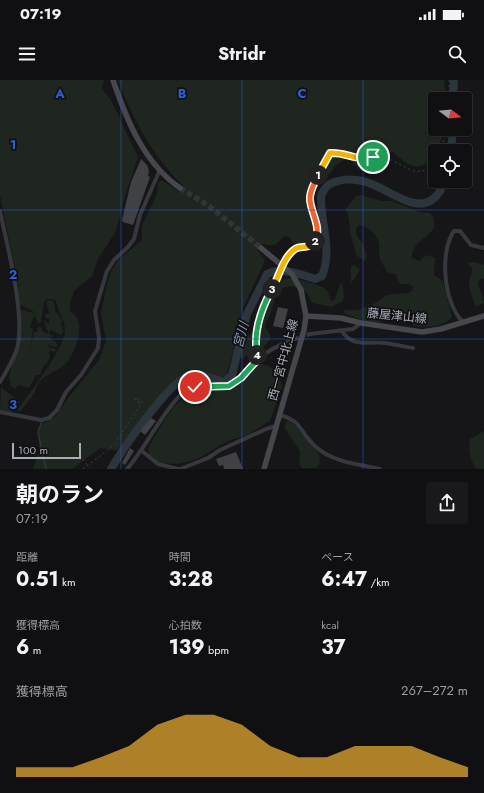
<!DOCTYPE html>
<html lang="ja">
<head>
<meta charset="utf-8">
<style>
	body { margin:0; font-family:Jost,"Noto Sans JP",sans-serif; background:#19191b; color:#f1f3f6; height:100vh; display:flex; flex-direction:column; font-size:15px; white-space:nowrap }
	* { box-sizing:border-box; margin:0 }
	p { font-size:13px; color:#9c9d9f }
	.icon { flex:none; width:22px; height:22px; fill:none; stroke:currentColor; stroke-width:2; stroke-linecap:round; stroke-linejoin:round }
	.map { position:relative; height:389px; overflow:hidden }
	.panel { display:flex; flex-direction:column; background:#101012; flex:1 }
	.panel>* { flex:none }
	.needle { width:26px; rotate:106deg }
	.controls { position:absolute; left:428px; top:12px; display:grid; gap:8px }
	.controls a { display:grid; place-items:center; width:44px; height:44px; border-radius:4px; background:#101012; box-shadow:0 1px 3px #0004,0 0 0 1px #303032; font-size:20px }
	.scale { position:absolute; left:12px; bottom:10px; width:69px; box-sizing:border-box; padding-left:4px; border:2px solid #a8adb8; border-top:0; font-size:11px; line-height:14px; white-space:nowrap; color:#a8adb8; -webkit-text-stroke:3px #111113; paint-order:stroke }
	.pin { position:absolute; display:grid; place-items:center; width:34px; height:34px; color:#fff; margin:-17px; border:2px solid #fff; border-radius:50%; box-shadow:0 1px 4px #0007 }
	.km { position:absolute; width:20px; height:20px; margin:-10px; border-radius:50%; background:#222; color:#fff; font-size:11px; line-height:20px; text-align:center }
	.round { display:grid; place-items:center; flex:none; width:42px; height:42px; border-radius:4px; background:#19191b }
	.overview { display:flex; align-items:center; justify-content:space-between; height:68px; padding:0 16px }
	h1 { font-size:22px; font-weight:700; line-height:30px }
	.metrics { display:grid; grid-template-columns:repeat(3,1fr); gap:6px; height:68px; padding:4px 16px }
	.metrics div { display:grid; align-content:center }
	.metrics b { font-size:20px; font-weight:700 }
	.metrics small { font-size:11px; font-weight:400 }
	.metrics p { font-size:11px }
	.chart { height:112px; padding:8px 16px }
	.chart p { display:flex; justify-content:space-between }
	.chart svg { width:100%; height:72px; margin-top:4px; fill:#f2b134; opacity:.7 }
	.status { display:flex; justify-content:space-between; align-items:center; height:28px; padding:0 20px; background:#101012; direction:ltr }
	.status svg { height:11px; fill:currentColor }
	header { display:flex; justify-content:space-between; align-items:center; height:52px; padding:0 16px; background:#101012; font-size:18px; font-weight:700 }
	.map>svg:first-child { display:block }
</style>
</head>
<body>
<div class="status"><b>07:19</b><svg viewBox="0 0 49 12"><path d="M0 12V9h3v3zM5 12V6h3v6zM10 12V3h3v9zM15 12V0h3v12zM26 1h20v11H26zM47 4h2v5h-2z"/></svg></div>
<header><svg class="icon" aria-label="menu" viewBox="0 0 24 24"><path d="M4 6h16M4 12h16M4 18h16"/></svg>Stridr<svg class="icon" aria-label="search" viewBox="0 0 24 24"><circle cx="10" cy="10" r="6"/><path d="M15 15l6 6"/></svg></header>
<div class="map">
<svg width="484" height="389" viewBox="0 0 484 389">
	<rect width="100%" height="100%" fill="#161618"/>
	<g fill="#1e261f">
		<path d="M0,0H104L102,9L111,20L138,77L125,116L116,151L98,179L92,196L74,211L70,224V231C87,241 77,268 68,281C61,290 50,292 42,299C37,303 37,310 33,315C29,321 24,326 20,332L17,330C29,314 64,269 65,251C65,240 58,232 56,221L53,219H47L44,222L41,243H38L33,231L20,225L17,199L0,115Z"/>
		<path d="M118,0H444L446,19H435V49H445C443,58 438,65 435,71C423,95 409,87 393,72H383L371,88L362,92C355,88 354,82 347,78L335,86L330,94C318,96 308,107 307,119C319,128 320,152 315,165L306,168L292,163L291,159L286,156L282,158C276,167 271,166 261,164L258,170L265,181L243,228L236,250L234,270L226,295L219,298L194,292L167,309L120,371L100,368L72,389H33L39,371L38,348L42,344L56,336L68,318L99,280L106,261L101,234L107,203L112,189L118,180L142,160V145L157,114L158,103L162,100L179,112L183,105C152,76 133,39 118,0Z"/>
		<path d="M360,115L382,121H392L419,132L430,133L434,138V148C427,158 411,164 412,178L419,181L426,175L435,178L434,195L443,201L452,237C443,247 424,249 412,245L417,235L412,233L386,237L384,241C372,245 357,238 345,234L344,230H357L372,225L387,215L408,213L412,211L413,207L409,204H400L395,194L387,192C385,187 382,184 380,179C378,173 380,168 379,163C377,154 368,146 359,145L356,148V154L363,164L367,176L365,181L356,175C356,168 353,165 352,159C349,149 350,140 346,129L356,116Z"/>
		<path d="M474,182L484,185V199L481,198L478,202C478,209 484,215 484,223L476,226C472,221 469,207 469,201C470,196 473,193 472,188L469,186V183Z"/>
		<path d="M354,185L360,190L352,202H351V186Z"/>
		<path d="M288,198C297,199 323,204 328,212C329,214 329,218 331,221L335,219L340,204L342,202L344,215L343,221L332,227L313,223C309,220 309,214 304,211C284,199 276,212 272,229C270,235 266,241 265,247L270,254V260L260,270H252L243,279L240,278C243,257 240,260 258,249L265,226L280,200Z"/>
		<path d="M52,220L54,223L56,233H58L62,241L60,245L63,247L62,249L64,250L61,255L50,250L49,254L54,256L50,258L56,262L58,267L51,266L49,264L48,267L56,269L55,272L49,270L50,277L46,285H44L40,295H36L29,308L18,305L15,309L11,306L9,299L12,284L17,273L19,229L33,233L35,237L33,238L30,247L33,249L30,270L34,252H37L38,247H41L42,251L48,254V251L45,246L44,240L49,244V239L45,238V234L49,233L46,221Z"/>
		<path d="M261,283L277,290L282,306L270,341C262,345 255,351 247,355C240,358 232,359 226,362C203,375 188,389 159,382C154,380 148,375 148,369C159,350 171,323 191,313C196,310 203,310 209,310C238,310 238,307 257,284Z"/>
		<path d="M1,307L20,322L12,333L0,330Z"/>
		<path d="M289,341C302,349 307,364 319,373L320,382L317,388H302L299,384L300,371L284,348L286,342Z"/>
		<path d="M484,351V389H476C470,380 468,369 470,359Z"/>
	</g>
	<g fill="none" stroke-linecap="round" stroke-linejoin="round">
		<path stroke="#2c353c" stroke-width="1.5" d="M42,341L38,352L46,389"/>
		<g stroke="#2c353c" stroke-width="8">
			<path d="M453,19L454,0"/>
			<path d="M451,71L453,49"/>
			<path d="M111,389C122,370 168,303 188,296C200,292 213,299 224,302L232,295L247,234L267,194C280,187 301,194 315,199L322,196C333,169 320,143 321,116C324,107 329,103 338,101C349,98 364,100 374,105C401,117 429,142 445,101"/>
		</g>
	</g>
	<g fill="#404145">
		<path d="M141,79L147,85L149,91L148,96L150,97L133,145L123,142L122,140L131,102Z"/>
		<path d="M278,227L288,229L283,248L273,246Z"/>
		<path d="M151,338L156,341L145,355L140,351Z"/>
		<path d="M130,368L134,371L125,385L122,383Z"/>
		<path d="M236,372L243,389H224L223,385L219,386L216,379Z"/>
	</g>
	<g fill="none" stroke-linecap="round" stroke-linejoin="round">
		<path stroke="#333438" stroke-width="4" stroke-dasharray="4 2" stroke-linecap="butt" d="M295,259L310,254"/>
		<path stroke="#333438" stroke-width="5.5" stroke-dasharray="5.5 3" stroke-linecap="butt" d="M180,108L209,126L261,168"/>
		<g stroke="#3d3f44" stroke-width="1" stroke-dasharray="2 3" stroke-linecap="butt">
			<path d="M449,0L450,19"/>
			<path d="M439,71L449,49"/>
			<path d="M297,168C334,168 307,131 311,112C313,99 323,84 330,73C341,72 347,78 357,79C366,80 375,76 385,78C402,81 420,106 435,79"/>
			<path d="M80,375L87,385"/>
			<path d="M83,389L114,365L143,321L138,323L139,318L133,320"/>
		</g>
		<g stroke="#37383d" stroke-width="4">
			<path d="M0,131C7,165 26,236 17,269C13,281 6,292 0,302"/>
			<path d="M462,241C444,223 439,172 454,151H460L471,165L484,168"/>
			<path d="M342,251C352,268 369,261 385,263C395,264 404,267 413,268"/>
			<path d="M310,254L353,249L361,243"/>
			<path d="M259,278C245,250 275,202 288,178L293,171"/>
			<path d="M0,332L41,340L49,338L57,330L66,312L81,295L98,268L99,258L95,231L107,191L114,180L128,167L134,159L140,135L159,92"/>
			<path d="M280,335C303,341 300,354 316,367C334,383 359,384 380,389"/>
			<path d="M142,371L158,384L178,389"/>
			<path d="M127,389C144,371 171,316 190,308C205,302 222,311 235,302C243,297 249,288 256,281C267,270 281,264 295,259"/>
			<path d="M180,389L208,378L220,370L266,349L276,346"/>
		</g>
		<g stroke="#45474d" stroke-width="5.5">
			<path d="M113,0C127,41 144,83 180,108"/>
			<path d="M306,236L341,238L361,243L422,252L441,249L484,236"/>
			<path d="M264,389L304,250L306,236L301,210"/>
		</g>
		<path stroke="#45474d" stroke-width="5.5" d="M261,168L292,194L301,210"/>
	</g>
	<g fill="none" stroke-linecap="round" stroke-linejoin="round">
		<g stroke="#fff" stroke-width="8">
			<path id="split-1" d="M318,95L330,73C348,72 353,81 373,77"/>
		</g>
		<g stroke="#fff" stroke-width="8">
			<path id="split-2" d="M315,161C322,148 311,133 310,120C309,111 315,103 318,95"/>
		</g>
		<g stroke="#fff" stroke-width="8">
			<path id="split-3" d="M272,209C279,197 283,177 295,169C302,165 308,170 315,161"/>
		</g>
		<g stroke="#fff" stroke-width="8">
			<path id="split-4" d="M257,275C253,252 261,229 272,209"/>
		</g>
		<g stroke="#fff" stroke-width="8">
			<path id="split-5" d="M195,307L229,306L241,298L259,278L257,275"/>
		</g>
		<use href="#split-1" stroke="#f5b400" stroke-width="5"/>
		<use href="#split-2" stroke="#f0652b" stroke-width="5"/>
		<use href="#split-3" stroke="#f5b400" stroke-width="5"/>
		<use href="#split-4" stroke="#22a559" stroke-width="5"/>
		<use href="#split-5" stroke="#22a559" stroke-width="5"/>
	</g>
	<path fill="none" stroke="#325cd3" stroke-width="1" stroke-opacity="0.55" d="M121,0V389M242,0V389M363,0V389M0,130H484M0,259H484"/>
	<g text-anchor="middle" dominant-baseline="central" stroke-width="3.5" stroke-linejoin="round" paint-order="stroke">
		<g font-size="12" fill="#a8adb8" stroke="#111113">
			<text transform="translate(397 236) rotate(6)">藤屋津山線</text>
			<text transform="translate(283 280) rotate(-75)">西一宮中北上線</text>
		</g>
		<g font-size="13" font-style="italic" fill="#7f9bb3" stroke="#111113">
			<text transform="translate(241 255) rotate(-74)">宮川</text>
		</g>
	</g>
	<g font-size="13" text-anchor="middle" font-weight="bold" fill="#325cd3" stroke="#111113" stroke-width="3.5" stroke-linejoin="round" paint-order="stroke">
		<text x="60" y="18">A</text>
		<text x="182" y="18">B</text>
		<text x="302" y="18">C</text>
		<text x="13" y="69">1</text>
		<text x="13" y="199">2</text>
		<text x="13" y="329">3</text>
	</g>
</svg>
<div class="controls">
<a><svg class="needle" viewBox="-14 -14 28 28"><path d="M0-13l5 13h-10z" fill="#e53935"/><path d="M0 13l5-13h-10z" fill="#9c9d9f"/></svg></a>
<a><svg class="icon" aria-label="locate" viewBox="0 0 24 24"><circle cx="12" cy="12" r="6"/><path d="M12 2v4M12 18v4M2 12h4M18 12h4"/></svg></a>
</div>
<div class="scale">100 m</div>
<div class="pin" style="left:373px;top:77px;background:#1e9e55"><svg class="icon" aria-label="arrive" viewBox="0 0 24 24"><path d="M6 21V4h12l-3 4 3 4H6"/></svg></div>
<div class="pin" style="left:195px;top:307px;background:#d93025"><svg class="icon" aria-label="check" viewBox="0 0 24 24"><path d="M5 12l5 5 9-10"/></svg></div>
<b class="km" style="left:318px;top:95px">1</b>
<b class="km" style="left:315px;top:161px">2</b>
<b class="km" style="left:272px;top:209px">3</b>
<b class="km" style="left:257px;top:275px">4</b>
</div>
<section class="panel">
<div class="overview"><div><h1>朝のラン</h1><p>07:19</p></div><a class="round"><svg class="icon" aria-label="share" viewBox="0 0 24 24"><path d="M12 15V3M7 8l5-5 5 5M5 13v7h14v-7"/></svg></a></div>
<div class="metrics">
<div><p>距離</p><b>0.51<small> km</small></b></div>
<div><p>時間</p><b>3:28</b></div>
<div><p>ペース</p><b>6:47<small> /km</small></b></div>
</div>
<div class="metrics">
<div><p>獲得標高</p><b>6<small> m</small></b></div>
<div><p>心拍数</p><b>139<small> bpm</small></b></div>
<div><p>kcal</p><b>37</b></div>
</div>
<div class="chart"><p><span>獲得標高</span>267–272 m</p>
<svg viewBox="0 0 160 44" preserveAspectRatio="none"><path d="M0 44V38L10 38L20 38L30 32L40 25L50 12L60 6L70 6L80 12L90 25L100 32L110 32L120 25L130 25L140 25L150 32L160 38V44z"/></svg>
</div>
</section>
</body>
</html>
